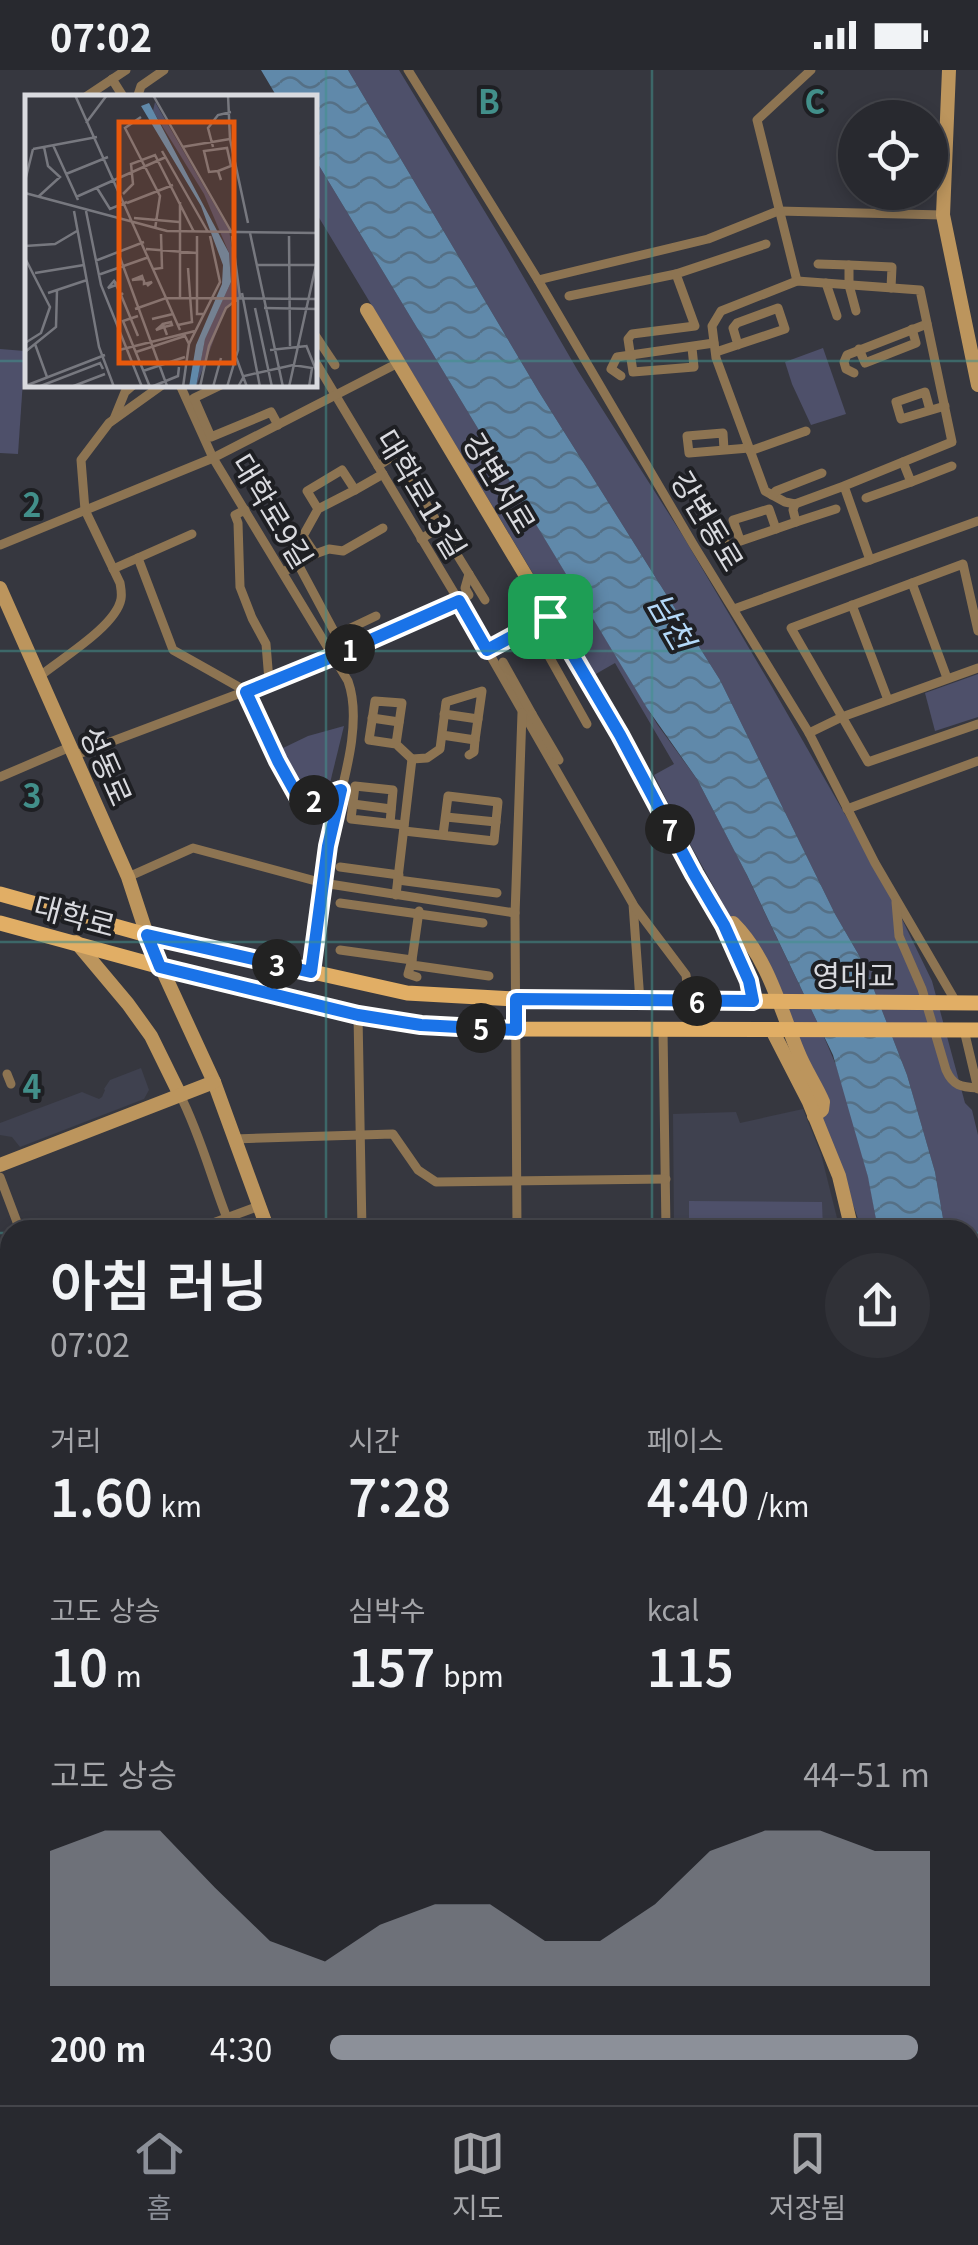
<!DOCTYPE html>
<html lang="ko">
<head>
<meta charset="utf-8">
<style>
	body { margin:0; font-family:Georgia,"Noto Sans KR",serif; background:#303137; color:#f1f3f6; height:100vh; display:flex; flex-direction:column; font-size:38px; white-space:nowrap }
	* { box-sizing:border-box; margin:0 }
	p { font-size:32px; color:#a5a6aa }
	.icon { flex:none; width:55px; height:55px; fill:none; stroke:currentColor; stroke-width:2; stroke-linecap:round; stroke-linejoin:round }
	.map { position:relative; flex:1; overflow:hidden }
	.side { position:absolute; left:0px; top:1150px; width:980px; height:885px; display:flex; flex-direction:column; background:#28292f; border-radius:30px 30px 0 0; box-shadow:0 5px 15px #0003,0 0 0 2px #44454b }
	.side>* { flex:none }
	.tools { position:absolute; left:838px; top:30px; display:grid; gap:20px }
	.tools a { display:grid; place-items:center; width:110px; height:110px; border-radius:50%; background:#28292f; box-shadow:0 5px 15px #0003,0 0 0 2px #44454b; font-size:50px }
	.pin { position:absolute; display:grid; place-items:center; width:85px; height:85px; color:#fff; margin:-42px; border-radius:20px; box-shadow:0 5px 15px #0006 }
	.km { position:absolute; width:50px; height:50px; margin:-25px; border-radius:50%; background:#222; color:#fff; font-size:28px; line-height:50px; text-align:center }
	.round { display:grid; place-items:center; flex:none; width:105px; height:105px; border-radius:52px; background:#303137 }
	.summary { display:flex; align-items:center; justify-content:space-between; height:170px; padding:0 50px }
	h1 { font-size:55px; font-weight:600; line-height:75px }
	.stats { display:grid; grid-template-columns:repeat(3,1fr); gap:15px; height:170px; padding:10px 50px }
	.stats div { display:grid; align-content:center }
	.stats b { font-size:50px; font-weight:600 }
	.stats small { font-size:28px; font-weight:400 }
	.stats p { font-size:28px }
	.chart { height:280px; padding:20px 50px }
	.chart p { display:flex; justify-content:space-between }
	.chart svg { width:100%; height:180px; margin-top:10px; fill:#8c9099; opacity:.7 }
	ul { padding:0 50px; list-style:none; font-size:32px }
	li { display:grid; grid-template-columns:160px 120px 1fr; align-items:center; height:75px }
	li i { height:25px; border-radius:12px; background:#8c9099 }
	.status { display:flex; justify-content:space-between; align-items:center; height:70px; padding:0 50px; background:#28292f; direction:ltr }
	.status svg { height:28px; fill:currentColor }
	.tabs { display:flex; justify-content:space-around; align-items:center; height:140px; border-top:2px solid #44454b; background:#28292f; font-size:28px; color:#a5a6aa }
	.tabs a { display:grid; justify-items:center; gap:5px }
	.tabs .active { color:#8c9099 }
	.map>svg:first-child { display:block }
</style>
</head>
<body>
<div class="status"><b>07:02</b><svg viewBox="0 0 49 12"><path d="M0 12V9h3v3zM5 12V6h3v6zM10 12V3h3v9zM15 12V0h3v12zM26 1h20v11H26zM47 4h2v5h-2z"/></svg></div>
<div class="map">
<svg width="978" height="2035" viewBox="0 0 978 2035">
	<defs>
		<pattern id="water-waves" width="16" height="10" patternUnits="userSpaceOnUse" patternTransform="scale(2.5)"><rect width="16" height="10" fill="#6089aa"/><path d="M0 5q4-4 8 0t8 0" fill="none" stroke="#557086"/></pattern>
	</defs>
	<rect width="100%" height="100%" fill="#36373f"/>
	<g fill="#3f414f">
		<path d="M141,998L149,1020L144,1029L20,1077L12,1067L0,1065V1053L82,1022L99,1029L102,1027L105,1020L104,1019L110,1010Z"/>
		<path d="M803,1039L821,1084L840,1160H674L673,1044L736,1042L740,1053Z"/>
	</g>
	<g fill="#4e506a">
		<path d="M348,0H399L502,170L578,301L683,466L772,617L886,816L932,911L965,1033L972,1040L978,1065V1477L970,1485V1160H945L935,1102L907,1005L864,894L835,844L720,610L539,322Z"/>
		<path d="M315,89L657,654L697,709L744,799L821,960L836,995L855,1057L870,1114L878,1160H862L813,1022L757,895L675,747L654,705L674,694L615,593L594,605L315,141Z"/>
		<path d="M823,278L846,344L811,355L792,314L785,292Z"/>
		<path d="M0,279L25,281L18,384L0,383Z"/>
		<path d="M978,604V647L935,661L925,623Z"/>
		<path d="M344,656L330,713L302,724L281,679L308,666Z"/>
		<path d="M689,1131L822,1132L823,1160H689Z"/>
	</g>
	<path fill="url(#water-waves)" d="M261,0H348L539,322L720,610L835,844L864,894L907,1005L935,1102L945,1160H878L868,1107L833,985L747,805L697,709L647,638L315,89V28L277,27Z"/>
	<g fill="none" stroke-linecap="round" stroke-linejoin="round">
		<g stroke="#8d7452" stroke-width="9">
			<path d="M408,0L538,210L693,474L809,663L875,793L956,932"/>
			<path d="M112,9L124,28"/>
			<path d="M84,28L126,0"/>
			<path d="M137,28L141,16L164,0"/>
			<path d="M818,194L849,195"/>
			<path d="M538,210L708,169L778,141L943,145"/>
			<path d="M797,211L757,50L811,0"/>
			<path d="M826,213L837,246"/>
			<path d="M569,226L676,204"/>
			<path d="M856,241L849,215V195L892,197L891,218"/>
			<path d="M315,265L335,295"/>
			<path d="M692,278L694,297L633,302L628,269L632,264L695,256L676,204L766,174"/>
			<path d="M859,279L865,293L916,273L912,259"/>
			<path d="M716,282L785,259L778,238L737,253L733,258L738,275"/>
			<path d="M315,291L459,531L633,834L640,931"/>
			<path d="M854,303L846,299L844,292L847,285L927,254"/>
			<path d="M621,306L611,299L617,287L714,273"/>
			<path d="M180,315L213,388L348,611C365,658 337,729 328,778C321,819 317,861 311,902"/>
			<path d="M221,315L194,328L211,367L271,342L278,355"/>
			<path d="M930,340L925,322L896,332L901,349L945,336"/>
			<path d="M114,349L125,322L133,315"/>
			<path d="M724,380L723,363L687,366L689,383L749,378"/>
			<path d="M750,381L806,361"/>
			<path d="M903,392L911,412L952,396"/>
			<path d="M378,396L396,384L440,457"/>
			<path d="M844,416L795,434L785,432L765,421L716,288L712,256L721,241L797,211L920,220L952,372L844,416L870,490"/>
			<path d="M355,420L383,404"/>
			<path d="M772,425L776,421L822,403"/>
			<path d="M866,428L911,412"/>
			<path d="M245,440L235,445L238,453L240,517L252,548L266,574L269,611"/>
			<path d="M796,452L836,439"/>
			<path d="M720,456L716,460L717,469L729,475L796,452L793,440L795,434"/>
			<path d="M421,469L440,457L485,530"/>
			<path d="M740,470L733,450L769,439L776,459"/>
			<path d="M0,475L213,388L398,293"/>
			<path d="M315,484L329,479L343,481L383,458"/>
			<path d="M138,488L173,580L246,621L278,691L298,727L312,731L341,720"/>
			<path d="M298,494L315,484L303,466L318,439L307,421L342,400L355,420L318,439"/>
			<path d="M113,499L192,464"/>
			<path d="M283,502L298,494L336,565L376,546"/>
			<path d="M469,504L465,518L469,525"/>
			<path d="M912,513L947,608"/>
			<path d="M852,535L888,630"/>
			<path d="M734,539L978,451"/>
			<path d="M532,556L587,654"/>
			<path d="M978,561L963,494L791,558L868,692L978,654"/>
			<path d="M487,580L550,547"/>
			<path d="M503,592L532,644L526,647"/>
			<path d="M40,606C62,588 116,556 121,529C122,523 121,519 120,513L85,440L81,390L109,353L162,315"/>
			<path d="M444,644L478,649"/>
			<path d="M532,644L559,690"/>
			<path d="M372,648L399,652"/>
			<path d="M809,663L842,647L978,598"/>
			<path d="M396,674L402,633L375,631L369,670L396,674L412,689L427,688L440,679L446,632L482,621L475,670L442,665"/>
			<path d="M469,685L474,682L475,670"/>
			<path d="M73,686L246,621L332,587L459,531"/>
			<path d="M0,707L70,677"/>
			<path d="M353,734L391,739"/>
			<path d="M847,739L978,691"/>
			<path d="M446,747L496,752"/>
			<path d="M390,753L393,720L355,716L351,749L404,755"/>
			<path d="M404,761L494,771L498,732L448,726L443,765"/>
			<path d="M340,797L399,805"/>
			<path d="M128,807L193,778L323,813L515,843"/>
			<path d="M398,810L497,823"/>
			<path d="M396,825L412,689"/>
			<path d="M896,832L899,866L922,919L946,1000C953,1016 961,1017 978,1018"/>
			<path d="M340,833L483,853"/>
			<path d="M634,836L686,905L689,930"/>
			<path d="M340,880L412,890L419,841"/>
			<path d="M417,907L408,904L412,890V895L489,906"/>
			<path d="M358,945L362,1160"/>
			<path d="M663,960L666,1160"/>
			<path d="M964,960L978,1019"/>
			<path d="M7,1004L11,1014"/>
			<path d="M180,1025C200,1064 211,1107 227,1148"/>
			<path d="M234,1069L393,1064L418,1100L436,1112L666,1109"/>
			<path d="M0,1107L20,1160"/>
			<path d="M194,1160L259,1136"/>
			<path d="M517,1160L515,845L522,643"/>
			<path d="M0,1228L10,1225"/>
			<path d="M0,1321L6,1318L10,1329"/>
			<path d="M0,1371L10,1368"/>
			<path d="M0,1422L10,1442"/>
			<path d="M970,1482H978"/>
			<path d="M0,1485L10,1481"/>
			<path d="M970,1511L978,1508"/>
			<path d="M0,1519L10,1515"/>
			<path d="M10,1566L0,1569L10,1594"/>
			<path d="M970,1626L978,1643"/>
			<path d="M176,2025L180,2035"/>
			<path d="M245,2025L249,2035"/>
			<path d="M397,2035L427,2025"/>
			<path d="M515,2035L517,2025"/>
			<path d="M731,2035L733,2025"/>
			<path d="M851,2035L854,2025"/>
		</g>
		<g stroke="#bc955d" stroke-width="14">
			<path d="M949,0L943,145L978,315"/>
			<path d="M367,240L621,665L694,804L724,855L749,911L753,931"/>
			<path d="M0,518L128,807L147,865L161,897L214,1012L268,1160"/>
			<path d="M724,855L733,853C768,888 780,938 798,982C805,1000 816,1015 823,1032L822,1040L814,1046"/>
			<path d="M76,872L128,934L151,966L180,1025"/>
			<path d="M772,960L809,1032L839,1106L852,1160"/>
			<path d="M0,1095L214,1012"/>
			<path d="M0,1758L10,1783"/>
			<path d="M3,1927L10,1925"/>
			<path d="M109,2025L113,2035"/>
			<path d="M320,2025L324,2035"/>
			<path d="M553,2035L555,2025"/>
		</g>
		<g stroke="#e1ae65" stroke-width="15">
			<path d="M0,824L147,865L407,923L516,929L978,933"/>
			<path d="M0,853L161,897L358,945L421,955L516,959L978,960"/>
		</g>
	</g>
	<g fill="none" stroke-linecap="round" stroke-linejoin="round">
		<g stroke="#fff" stroke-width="20">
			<path id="route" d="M459,531L487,580L550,546L620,665L694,804L724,855L749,911L753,931L516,929V960L421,955L358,945L160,897L147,865L311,902L328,776L341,720L312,730L298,727L278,691L246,622L332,587Z"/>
		</g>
		<use href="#route" stroke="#1a73e8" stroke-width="12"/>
	</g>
	<path fill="none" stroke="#428f8a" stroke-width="2.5" stroke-opacity="0.55" d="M326,0V1160M652,0V1160M0,291H28M315,291H978M0,581H978M0,872H978M0,1163H10M970,1163H978M0,1454H10M970,1454H978M0,1744H10M970,1744H978M326,2025V2035M652,2025V2035"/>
	<g text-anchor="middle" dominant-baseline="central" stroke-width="8" stroke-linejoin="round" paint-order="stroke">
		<g font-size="30" fill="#d9dadf" stroke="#1e1f23">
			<text transform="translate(501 412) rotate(59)">강변서로</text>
			<text transform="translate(423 423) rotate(59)">대학로13길</text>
			<text transform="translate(274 440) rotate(59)">대학로9길</text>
			<text transform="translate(709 450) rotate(59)">강변동로</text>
			<text transform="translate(108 695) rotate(66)">성동로</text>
			<text transform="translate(75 844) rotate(15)">대학로</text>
			<text x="854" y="904">영대교</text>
		</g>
		<g font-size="32" font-style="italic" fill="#b4d9f9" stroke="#1e1f23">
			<text transform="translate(673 550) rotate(60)">남천</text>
		</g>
	</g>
	<g transform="translate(25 25)">
		<rect width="292" height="292" fill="#36373f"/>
		<path d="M130,7L204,135L215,201L201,212L171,292L180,243L206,187L204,158L179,99L128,16Z" fill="#4e506a"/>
		<path d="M124,8L204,158L206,187L180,244L171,292H164L171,250L197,189L198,170L176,111L116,11Z" fill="#6089aa"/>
		<path fill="none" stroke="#77787f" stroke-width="2.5" d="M50,0L141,203L293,204M128,0L207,138M203,0L205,44L223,128M116,22L100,33L135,101L130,134M61,28L82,0M28,50L53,105M157,52L205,44M188,52L183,33L193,20L206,17M8,54L72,42M137,56L183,137M193,76L184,77L179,56L202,53L206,71L193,76L196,85M41,79L83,62M0,86L8,54M72,93L85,114L102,107M0,98L142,136L293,138M98,99L108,89L106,69L130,60L169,137M13,102L35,82L23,71L19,52M51,102L141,62M102,108L148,90M49,116L74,252L89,292M61,116L76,190L117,292M109,123L154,127M225,138L258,292M172,141V219H179M264,141L265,251M0,151L30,149L52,136M121,154L172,158M93,157L142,291M0,163L25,212L16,238L0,248M70,166L119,147M232,170H291L264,292M129,174L137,173L136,139M10,178L59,170M73,180L124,162M118,184L107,185L117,181L118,184L119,186V189L127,187L122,191M89,186L93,190H91L83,193L89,186L96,200L98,198M23,198L62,185M217,198L235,292M96,200L113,241M155,203V107M230,213L247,292M239,213L293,214M110,214L141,203L155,235M144,220L127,224L148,219M113,221L98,226L125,292M138,229L131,235L139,232L147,230L146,227L138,229L139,232L142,240M153,230L167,227L163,173M10,249L22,282M281,250L293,280M94,255L170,236M245,255L282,251M0,257L31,232L32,195M111,257L160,241L164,249M211,262L222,292M118,276L160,262M0,291L80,260M13,292L75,268L78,274M46,292L80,279M126,292L153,281L154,272M158,292L164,249L195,187L185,141M175,292L184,251L201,213L215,202L207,141M188,292L196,263M202,292L213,255V204M213,292L219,281L268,270L287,273L284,292"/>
		<path fill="#e8590c" fill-opacity="0.15" stroke="#e8590c" stroke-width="5" d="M94,27H209V268H94Z"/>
		<rect width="292" height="292" fill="none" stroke="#d9dadf" stroke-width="5"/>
	</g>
	<g font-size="32" text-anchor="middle" font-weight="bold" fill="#428f8a" stroke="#1e1f23" stroke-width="8" stroke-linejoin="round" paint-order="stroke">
		<text x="489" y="44">B</text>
		<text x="815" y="44">C</text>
		<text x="32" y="447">2</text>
		<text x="32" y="738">3</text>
		<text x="32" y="1029">4</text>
	</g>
</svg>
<div class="tools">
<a><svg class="icon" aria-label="locate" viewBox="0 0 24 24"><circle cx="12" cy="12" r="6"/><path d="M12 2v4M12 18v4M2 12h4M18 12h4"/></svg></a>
</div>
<div class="pin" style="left:550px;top:546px;background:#1e9e55"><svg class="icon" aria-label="arrive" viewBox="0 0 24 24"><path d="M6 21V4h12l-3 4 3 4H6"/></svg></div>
<b class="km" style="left:350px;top:579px">1</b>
<b class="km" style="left:314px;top:730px">2</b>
<b class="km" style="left:277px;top:894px">3</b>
<b class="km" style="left:481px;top:958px">5</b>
<b class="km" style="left:697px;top:931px">6</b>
<b class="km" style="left:670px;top:759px">7</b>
<section class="side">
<div class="summary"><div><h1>아침 러닝</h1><p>07:02</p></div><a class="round"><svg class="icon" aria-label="share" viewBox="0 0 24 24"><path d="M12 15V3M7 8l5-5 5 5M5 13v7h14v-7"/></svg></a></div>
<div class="stats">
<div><p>거리</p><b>1.60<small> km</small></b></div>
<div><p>시간</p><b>7:28</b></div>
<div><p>페이스</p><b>4:40<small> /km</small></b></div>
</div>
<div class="stats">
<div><p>고도 상승</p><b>10<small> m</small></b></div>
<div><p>심박수</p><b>157<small> bpm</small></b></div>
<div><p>kcal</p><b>115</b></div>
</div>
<div class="chart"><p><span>고도 상승</span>44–51 m</p>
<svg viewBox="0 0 160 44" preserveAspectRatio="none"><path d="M0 44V11L10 6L20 6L30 20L40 33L50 38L60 29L70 24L80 24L90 33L100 33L110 24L120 11L130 6L140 6L150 11L160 11V44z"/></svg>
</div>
<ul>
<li><b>200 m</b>4:30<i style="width:98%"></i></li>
</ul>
</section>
</div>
<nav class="tabs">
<a class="active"><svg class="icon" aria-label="home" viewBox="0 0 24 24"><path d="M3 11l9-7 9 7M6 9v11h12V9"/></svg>홈</a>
<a><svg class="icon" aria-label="map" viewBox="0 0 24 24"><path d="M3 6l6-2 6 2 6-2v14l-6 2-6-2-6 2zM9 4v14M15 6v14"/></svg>지도</a>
<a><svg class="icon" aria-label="saved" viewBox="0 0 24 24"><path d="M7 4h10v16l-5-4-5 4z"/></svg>저장됨</a>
</nav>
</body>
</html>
